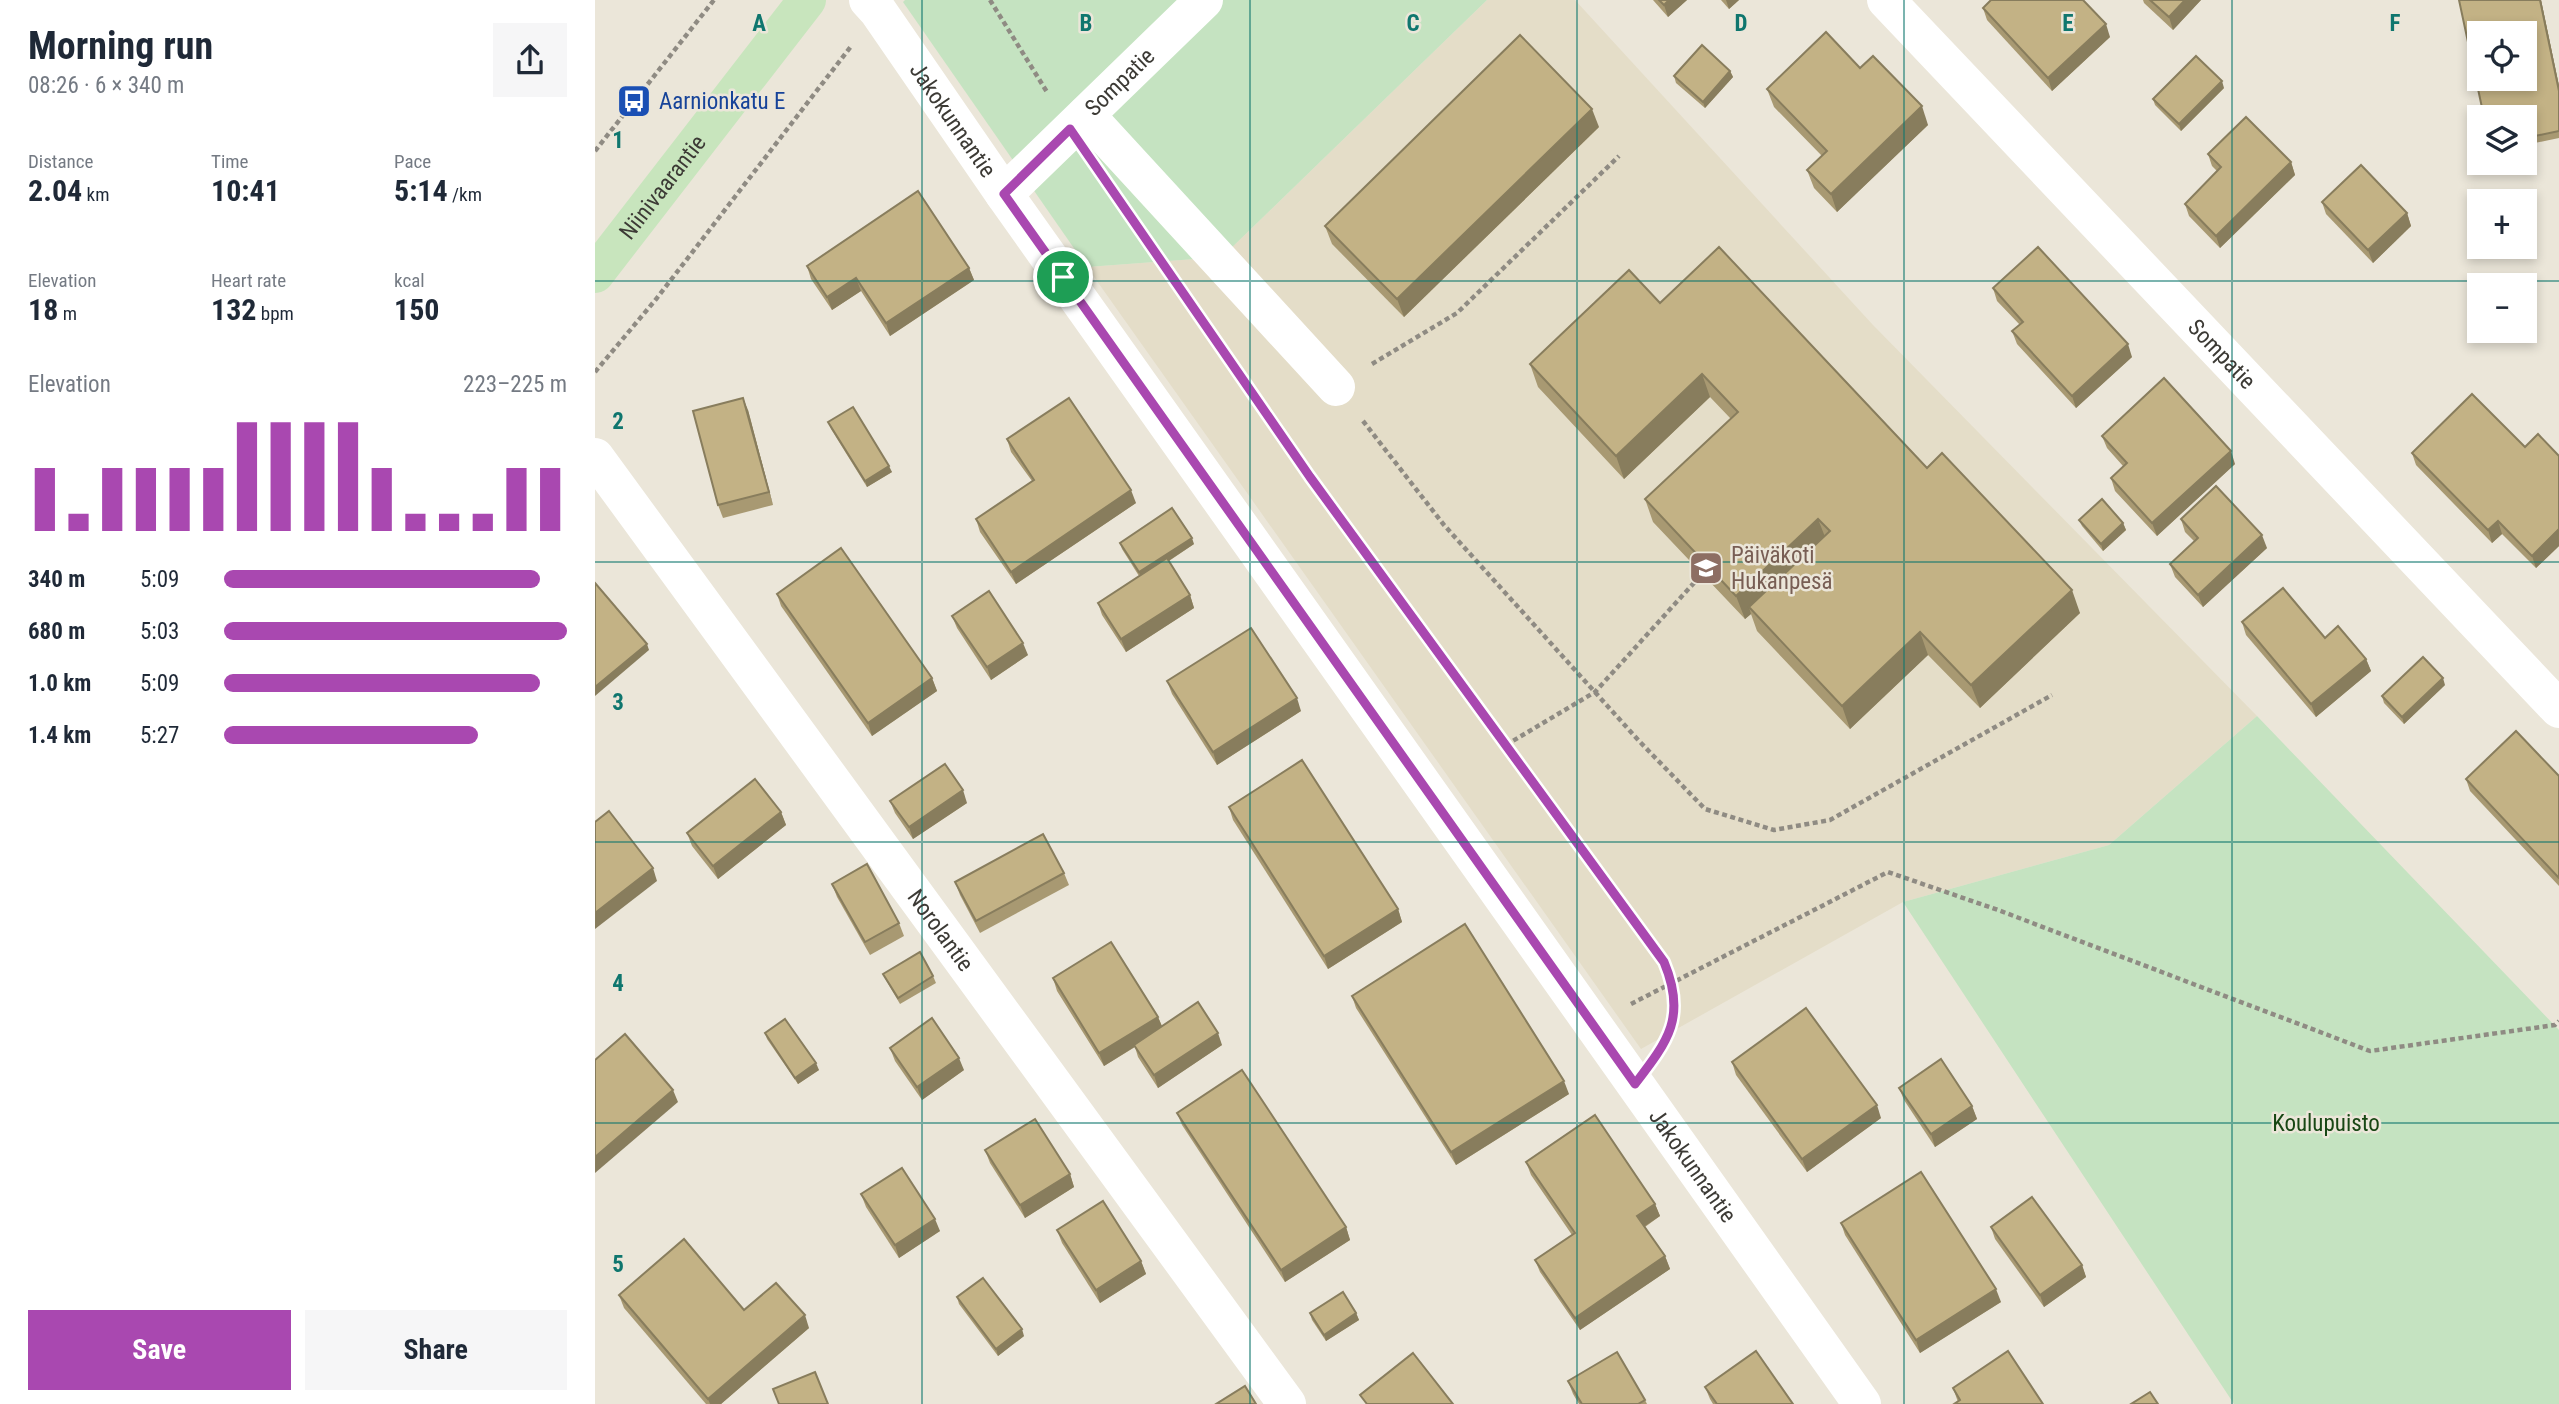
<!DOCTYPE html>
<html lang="en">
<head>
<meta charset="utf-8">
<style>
	body { margin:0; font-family:"Roboto Condensed",sans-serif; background:#f6f6f7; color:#1f2937; height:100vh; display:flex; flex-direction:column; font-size:26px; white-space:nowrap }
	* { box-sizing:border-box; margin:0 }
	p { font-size:23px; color:#747a83 }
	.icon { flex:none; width:38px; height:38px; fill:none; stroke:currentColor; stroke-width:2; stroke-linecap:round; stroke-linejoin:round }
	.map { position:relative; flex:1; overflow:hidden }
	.panel { display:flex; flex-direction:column; background:#fff; width:595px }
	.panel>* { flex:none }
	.buttons { position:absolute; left:1872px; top:21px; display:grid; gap:14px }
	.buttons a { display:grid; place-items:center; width:70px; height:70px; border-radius:0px; background:#fff; box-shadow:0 4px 10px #0003; font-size:35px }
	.pin { position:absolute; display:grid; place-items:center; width:60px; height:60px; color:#fff; margin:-30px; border:4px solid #fff; border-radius:50%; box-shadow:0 2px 7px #0007 }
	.round { display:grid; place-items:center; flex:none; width:74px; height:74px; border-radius:0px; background:#f6f6f7 }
	.headline { display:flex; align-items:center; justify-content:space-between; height:119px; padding:0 28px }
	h1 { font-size:38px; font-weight:700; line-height:52px }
	.metrics { display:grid; grid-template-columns:repeat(3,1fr); gap:10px; height:119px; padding:7px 28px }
	.metrics div { display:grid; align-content:center }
	.metrics b { font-size:30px; font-weight:700 }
	.metrics small { font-size:19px; font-weight:400 }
	.metrics p { font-size:19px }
	.chart { height:196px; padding:14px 28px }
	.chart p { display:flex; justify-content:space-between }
	.chart svg { width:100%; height:126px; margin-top:7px; stroke:#a948b0; stroke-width:6 }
	.cta { display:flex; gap:14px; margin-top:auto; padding:14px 28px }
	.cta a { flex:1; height:80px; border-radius:0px; background:#a948b0; color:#fff; font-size:28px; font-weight:700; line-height:80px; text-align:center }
	.cta a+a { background:#f6f6f7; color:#1f2937 }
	ul { padding:0 28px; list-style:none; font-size:23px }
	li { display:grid; grid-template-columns:112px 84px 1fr; align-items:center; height:52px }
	li i { height:18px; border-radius:9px; background:#a948b0 }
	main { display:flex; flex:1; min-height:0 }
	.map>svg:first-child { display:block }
</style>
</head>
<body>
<main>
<section class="panel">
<div class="headline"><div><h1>Morning run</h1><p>08:26 · 6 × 340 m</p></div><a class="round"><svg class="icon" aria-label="share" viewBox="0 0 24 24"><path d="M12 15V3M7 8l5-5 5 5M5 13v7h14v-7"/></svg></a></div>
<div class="metrics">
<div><p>Distance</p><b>2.04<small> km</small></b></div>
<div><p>Time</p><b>10:41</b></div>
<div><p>Pace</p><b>5:14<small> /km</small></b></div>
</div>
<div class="metrics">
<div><p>Elevation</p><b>18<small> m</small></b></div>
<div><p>Heart rate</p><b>132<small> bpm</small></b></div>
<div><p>kcal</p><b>150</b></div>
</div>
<div class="chart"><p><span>Elevation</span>223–225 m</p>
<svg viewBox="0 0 160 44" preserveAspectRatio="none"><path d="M5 44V22M15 44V38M25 44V22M35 44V22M45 44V22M55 44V22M65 44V6M75 44V6M85 44V6M95 44V6M105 44V22M115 44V38M125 44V38M135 44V38M145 44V22M155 44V22"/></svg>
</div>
<ul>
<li><b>340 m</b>5:09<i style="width:92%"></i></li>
<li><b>680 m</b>5:03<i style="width:100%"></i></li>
<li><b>1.0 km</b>5:09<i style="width:92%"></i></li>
<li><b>1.4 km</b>5:27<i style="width:74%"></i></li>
</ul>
<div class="cta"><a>Save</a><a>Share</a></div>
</section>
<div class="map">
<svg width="1964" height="1404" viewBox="0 0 1964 1404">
	<rect width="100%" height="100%" fill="#ebe6d9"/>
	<path fill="#e4ddc8" d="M892,0H980L1278,325L1662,716L1514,845L1308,902L1046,1049L492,267L627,257Z"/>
	<g fill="#c5e3c1">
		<path d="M310,0H892L627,257L492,267L308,2Z"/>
		<path d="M1662,716L1964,1030V1404H1639L1308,902L1514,845Z"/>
	</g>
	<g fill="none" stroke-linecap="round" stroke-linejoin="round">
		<g stroke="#8f8b83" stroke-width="4.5" stroke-dasharray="5 3.5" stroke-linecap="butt">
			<path d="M395,0L452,92"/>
			<path d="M0,151L119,0"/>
			<path d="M576,276L715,477L1069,962L1078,983L1080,1017L1067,1049"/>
			<path d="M777,364L862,313L1024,156"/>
			<path d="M0,372L62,298L257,45"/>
			<path d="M768,421L849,525L1045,742L1110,809L1179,830L1235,820L1457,695"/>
			<path d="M911,745L1000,692L1107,574"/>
			<path d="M1036,1004L1293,872L1403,910L1775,1051L1960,1025L1964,1021"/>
		</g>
		<g stroke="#fff" stroke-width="38">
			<path id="s1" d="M273,0L283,11L409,194L1267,1404"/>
			<path id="s2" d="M1291,0L1964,709"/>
			<path d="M491,115L741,387"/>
			<path id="s3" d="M409,194L609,0"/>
			<path id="s4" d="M0,457L692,1404"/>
		</g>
		<path stroke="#c8e5bd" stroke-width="38" id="s5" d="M0,274L212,0"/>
	</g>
	<g fill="#a89972">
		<path d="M1058,0H1092L1073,17Z"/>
		<path d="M1126,0H1144L1134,9Z"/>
		<path d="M1548,0H1606L1578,30L1549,3Z"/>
		<path d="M1946,0L1964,86V138L1930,145V117Z"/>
		<path d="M1388,8L1515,37L1457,91L1392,20Z"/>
		<path d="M1265,68L1333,125L1242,212L1219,188L1212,170L1227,156L1179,107L1172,89Z"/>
		<path d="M1135,71L1138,77L1110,108L1081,83L1079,76Z"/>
		<path d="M1629,88L1586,131L1560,105L1558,99Z"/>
		<path d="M1004,127L809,317L737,244L730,226Z"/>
		<path d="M1613,154L1696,162L1700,175L1625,248L1594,216L1590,204L1622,171L1617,166Z"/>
		<path d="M1727,202L1812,213L1816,226L1778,263L1731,214Z"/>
		<path d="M212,266L374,268L379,280L295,336L266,291L237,310L216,279Z"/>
		<path d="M1398,288L1537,357L1481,408L1422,344L1417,331L1425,325L1402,301Z"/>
		<path d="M1065,303L1332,468L1485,613L1385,708L1333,655L1255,729L1162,631L1156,614L1150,619L1058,522L1050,499L1136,419L1115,397L1029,479L943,387L935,364Z"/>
		<path d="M153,410L178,505L128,518L123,505Z"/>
		<path d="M233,422L297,472L272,487L236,429Z"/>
		<path d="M1507,436L1640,464L1562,536L1520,491L1516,478L1528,466L1512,448Z"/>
		<path d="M412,439L541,503L421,584L385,532L381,519L437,481L416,452Z"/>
		<path d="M1930,447L1964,456V546L1941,568L1907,534L1897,543L1821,465L1817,453Z"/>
		<path d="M1586,519L1672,548L1608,607L1580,577L1575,564L1600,542L1590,532Z"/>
		<path d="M1484,520L1528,523L1531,530L1508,551L1487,526Z"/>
		<path d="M525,543L599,544L574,561L595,595L599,608L531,652L507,615L503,603L544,576L527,549Z"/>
		<path d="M182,594L337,678L342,691L277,736L186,606Z"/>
		<path d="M357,616L433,655L396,680L362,628Z"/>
		<path d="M1647,622L1730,638L1771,659L1776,671L1721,717L1651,635Z"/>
		<path d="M572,681L706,711L622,765L577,694Z"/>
		<path d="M1850,685L1809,724L1789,703L1787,696Z"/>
		<path d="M1964,776V886L1875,791L1871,779Z"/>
		<path d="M295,801L372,803L318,839L300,813Z"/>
		<path d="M634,807L803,909L807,922L733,969L638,820Z"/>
		<path d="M186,812L191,825L123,879L97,846L92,833Z"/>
		<path d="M469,873L474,885L385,933L365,895L360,882Z"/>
		<path d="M237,884L304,923L309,936L275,955L242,897Z"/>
		<path d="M288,974L338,976L341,983L305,1004L291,980Z"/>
		<path d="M458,978L563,1017L567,1026L627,1045L563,1088L543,1057L540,1047L509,1066L462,991Z"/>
		<path d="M757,996L974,1094L861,1165L761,1008Z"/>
		<path d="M170,1033L224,1070L203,1084L172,1039Z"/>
		<path d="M295,1048L369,1070L327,1100L300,1061Z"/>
		<path d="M1137,1062L1286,1118L1212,1172L1141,1075Z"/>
		<path d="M1304,1088L1377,1106L1382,1119L1340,1147L1309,1100Z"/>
		<path d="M582,1113L751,1227L755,1240L690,1282L587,1125Z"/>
		<path d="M390,1150L475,1174L479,1187L430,1218L395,1163Z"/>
		<path d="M931,1162L1060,1204L1065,1216L1050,1227L1070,1256L1075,1269L985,1330L945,1272L940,1260L977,1235L936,1175Z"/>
		<path d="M266,1194L345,1231L304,1258L271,1207Z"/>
		<path d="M1246,1223L1406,1302L1325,1353L1250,1235Z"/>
		<path d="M1396,1227L1487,1265L1491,1277L1449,1307L1400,1239Z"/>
		<path d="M462,1230L546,1261L551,1274L505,1303L467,1243Z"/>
		<path d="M24,1295L214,1328L126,1404H111L29,1308Z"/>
		<path d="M362,1297L429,1336L403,1356L364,1304Z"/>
		<path d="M715,1313H761L764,1320L731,1341L717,1320Z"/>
		<path d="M973,1381L1050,1400L1052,1404H984L978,1394Z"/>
		<path d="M1110,1387L1198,1404H1118L1115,1399Z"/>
		<path d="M1358,1388L1448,1404L1363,1402Z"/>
	</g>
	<g fill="#887d5d">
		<path d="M1074,0H1092L1073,17L1069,5Z"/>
		<path d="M1131,0H1144L1134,9Z"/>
		<path d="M1590,0H1606L1578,30L1574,17Z"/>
		<path d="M1945,0H1946L1964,86V91Z"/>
		<path d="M1511,24L1515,37L1457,91L1453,78Z"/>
		<path d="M1135,71L1138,77L1110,108L1108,102Z"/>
		<path d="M1627,81L1629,88L1586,131L1584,124Z"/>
		<path d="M1327,106L1333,125L1242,212L1236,194Z"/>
		<path d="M997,109L1004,127L809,317L802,299Z"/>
		<path d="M1696,162L1700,175L1625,248L1621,236Z"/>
		<path d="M1812,213L1816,226L1778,263L1773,250Z"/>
		<path d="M374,268L379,280L295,336L291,323Z"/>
		<path d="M261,278L266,291L237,310L232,297Z"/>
		<path d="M1533,344L1537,357L1481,408L1477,396Z"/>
		<path d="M1107,374L1115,397L1029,479L1021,456Z"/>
		<path d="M148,398L153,410L178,505L174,492Z"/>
		<path d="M1636,451L1640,464L1562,536L1557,523Z"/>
		<path d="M294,466L297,472L272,487L270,481Z"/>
		<path d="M536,490L541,503L421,584L416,572Z"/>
		<path d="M1223,519L1232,542L1154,607L1156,614L1150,619L1141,596Z"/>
		<path d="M1903,521L1907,534L1897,543L1893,530Z"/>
		<path d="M1528,523L1531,530L1508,551L1506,544Z"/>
		<path d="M1964,529V546L1941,568L1937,556Z"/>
		<path d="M1667,535L1672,548L1608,607L1603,595Z"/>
		<path d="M597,538L599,544L546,579L544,572Z"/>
		<path d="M1477,590L1485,613L1385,708L1376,685Z"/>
		<path d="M595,595L599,608L531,652L526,639Z"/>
		<path d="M1325,632L1333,655L1255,729L1247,706Z"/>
		<path d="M428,643L433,655L396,680L392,667Z"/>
		<path d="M52,644L54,650L0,696V687Z"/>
		<path d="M1771,659L1776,671L1721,717L1716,704Z"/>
		<path d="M337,678L342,691L277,736L273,723Z"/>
		<path d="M1848,678L1850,685L1809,724L1807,717Z"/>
		<path d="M702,698L706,711L622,765L618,752Z"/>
		<path d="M368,790L372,803L318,839L314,827Z"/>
		<path d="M186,812L191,825L123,879L118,866Z"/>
		<path d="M58,868L62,881L0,929V913Z"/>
		<path d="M803,909L807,922L733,969L729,956Z"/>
		<path d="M563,1017L568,1029L509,1066L504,1053Z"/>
		<path d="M623,1033L627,1045L563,1088L559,1075Z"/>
		<path d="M364,1058L369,1070L327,1100L322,1087Z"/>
		<path d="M221,1063L224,1070L203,1084L200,1078Z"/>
		<path d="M969,1081L974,1094L861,1165L856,1152Z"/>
		<path d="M78,1090L83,1102L0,1173V1157Z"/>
		<path d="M1282,1105L1286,1118L1212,1172L1207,1159Z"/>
		<path d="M1377,1106L1382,1119L1340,1147L1336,1134Z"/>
		<path d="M475,1174L479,1187L430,1218L425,1205Z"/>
		<path d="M1060,1204L1065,1216L1047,1228L1042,1216Z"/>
		<path d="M340,1219L345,1231L304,1258L300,1245Z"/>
		<path d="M751,1227L755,1240L690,1282L686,1270Z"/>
		<path d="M1070,1256L1075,1269L985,1330L980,1318Z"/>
		<path d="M546,1261L551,1274L505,1303L501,1290Z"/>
		<path d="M1487,1265L1491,1277L1449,1307L1445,1295Z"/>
		<path d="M1401,1289L1406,1302L1325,1353L1321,1340Z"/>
		<path d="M761,1313L764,1320L731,1341L729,1335Z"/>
		<path d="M210,1315L214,1328L126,1404H115L113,1399Z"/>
		<path d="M427,1329L429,1336L403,1356L401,1349Z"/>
	</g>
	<g fill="#c3b285" stroke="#887d5d" stroke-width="2" fill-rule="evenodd">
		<path d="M1064,0H1074L1069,5Z"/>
		<path d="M1396,0H1488L1511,24L1453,78L1388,8Z"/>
		<path d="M1555,0H1590L1574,17Z"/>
		<path d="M1864,0H1945L1964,91V131L1930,138V117H1889ZM1885,33H1930V79H1885Z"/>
		<path d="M1231,32L1265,68L1278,56L1327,106L1236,194L1212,170L1232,151L1172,89Z"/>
		<path d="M925,35L997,109L802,299L730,226Z"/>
		<path d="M1107,45L1135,71L1108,102L1079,76Z"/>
		<path d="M1601,56L1627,81L1584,124L1558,99Z"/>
		<path d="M1651,117L1696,162L1621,236L1590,204L1626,167L1613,154Z"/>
		<path d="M1766,165L1812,213L1773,250L1727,202Z"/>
		<path d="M323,191L374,268L291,323L261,278L232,297L212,266Z"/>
		<path d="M1124,247L1332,468L1347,453L1477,590L1376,685L1325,632L1247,706L1154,607L1235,531L1223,519L1141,596L1050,499L1143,412L1107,374L1021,456L935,364L1034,270L1065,303Z"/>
		<path d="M1443,247L1533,344L1477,396L1417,331L1428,322L1398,288Z"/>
		<path d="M1569,378L1636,451L1557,523L1516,478L1532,463L1507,436Z"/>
		<path d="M1877,394L1930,447L1943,434L1964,456V529L1937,556L1903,521L1893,530L1817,453Z"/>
		<path d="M148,398L174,492L123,505L98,411Z"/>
		<path d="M474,398L536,490L416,572L381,519L439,480L412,439Z"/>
		<path d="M258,407L294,466L270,481L233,422Z"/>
		<path d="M1621,486L1667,535L1603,595L1575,564L1603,538L1586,519Z"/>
		<path d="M1507,499L1528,523L1506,544L1484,520Z"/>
		<path d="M577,508L597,538L544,572L525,543Z"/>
		<path d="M246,548L337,678L273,723L182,594Z"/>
		<path d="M572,558L595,595L526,639L503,603Z"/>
		<path d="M0,583L52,644L0,687Z"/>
		<path d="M1688,588L1730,638L1743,626L1771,659L1716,704L1647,622Z"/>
		<path d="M394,591L428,643L392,667L357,616Z"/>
		<path d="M656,628L702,698L618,752L572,681Z"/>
		<path d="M1828,657L1848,678L1807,717L1787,696Z"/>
		<path d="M1921,731L1964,776V878L1871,779Z"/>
		<path d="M707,760L803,909L729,956L634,807Z"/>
		<path d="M350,764L368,790L314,827L295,801Z"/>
		<path d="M160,779L186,812L118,866L92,833Z"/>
		<path d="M14,811L58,868L0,913V822Z"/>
		<path d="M448,834L469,873L381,921L360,882Z"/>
		<path d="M272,864L304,923L270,942L237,884Z"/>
		<path d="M870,924L969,1081L856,1152L757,996Z"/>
		<path d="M516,942L563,1017L504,1053L458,978Z"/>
		<path d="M325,952L338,976L303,998L288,974Z"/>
		<path d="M603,1002L623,1033L559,1075L539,1045Z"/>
		<path d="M1211,1008L1282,1105L1207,1159L1137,1062Z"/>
		<path d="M337,1018L364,1058L322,1087L295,1048Z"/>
		<path d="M190,1019L221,1063L200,1078L170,1033Z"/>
		<path d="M30,1034L78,1090L0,1157V1060Z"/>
		<path d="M1346,1059L1377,1106L1336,1134L1304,1088Z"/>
		<path d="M647,1070L751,1227L686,1270L582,1113Z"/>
		<path d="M1000,1115L1060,1204L1042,1216L1070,1256L980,1318L940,1260L980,1233L931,1162Z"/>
		<path d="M440,1119L475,1174L425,1205L390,1150Z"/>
		<path d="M307,1168L340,1219L300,1245L266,1194Z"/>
		<path d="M1326,1172L1401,1289L1321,1340L1246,1223Z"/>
		<path d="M1437,1197L1487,1265L1445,1295L1396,1227Z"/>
		<path d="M508,1201L546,1261L501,1290L462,1230Z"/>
		<path d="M89,1239L149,1310L181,1283L210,1315L113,1399L24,1295Z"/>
		<path d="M388,1278L427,1329L401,1349L362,1297Z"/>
		<path d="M748,1292L761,1313L729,1335L715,1313Z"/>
		<path d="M1161,1351L1198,1404H1122L1110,1387Z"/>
		<path d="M1413,1351L1448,1404H1359L1365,1400L1358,1388Z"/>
		<path d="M1022,1352L1050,1400L1043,1404H987L973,1381Z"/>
		<path d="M818,1353L858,1404H772L765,1395Z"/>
		<path d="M220,1372L233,1404H184L178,1389Z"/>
		<path d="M650,1386L661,1404H621Z"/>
		<path d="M1555,1392L1563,1404H1536Z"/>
	</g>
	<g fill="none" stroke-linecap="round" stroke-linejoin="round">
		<g stroke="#fff" stroke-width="14">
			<path id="route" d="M475,129L715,477L1069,962C1092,1017 1073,1041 1040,1084L409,194Z"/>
		</g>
		<use href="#route" stroke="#a948b0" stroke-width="9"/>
	</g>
	<path fill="none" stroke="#0f766e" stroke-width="2" stroke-opacity="0.55" d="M327,0V1404M655,0V1404M982,0V1404M1309,0V1404M1637,0V1404M0,281H1964M0,562H1964M0,842H1964M0,1123H1964"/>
	<defs>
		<g id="bus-square" transform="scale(1.75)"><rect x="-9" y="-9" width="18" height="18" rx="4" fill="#1a4fb4" stroke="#ebe6d9"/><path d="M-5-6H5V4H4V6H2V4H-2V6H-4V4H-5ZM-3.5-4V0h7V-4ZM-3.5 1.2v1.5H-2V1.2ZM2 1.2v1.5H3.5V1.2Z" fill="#fff"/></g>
		<g id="school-square" transform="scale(1.75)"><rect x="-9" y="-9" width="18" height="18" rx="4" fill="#8d6e63" stroke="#ebe6d9"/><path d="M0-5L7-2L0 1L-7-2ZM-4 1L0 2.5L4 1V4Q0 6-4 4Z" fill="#fff"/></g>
	</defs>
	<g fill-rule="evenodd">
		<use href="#bus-square" x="39" y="101"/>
		<use href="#school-square" x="1111" y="568"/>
	</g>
	<g text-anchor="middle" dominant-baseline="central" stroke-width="5" stroke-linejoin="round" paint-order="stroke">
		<g font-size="23" fill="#3c3a35" stroke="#ebe6d9">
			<text stroke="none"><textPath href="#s3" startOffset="161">Sompatie</textPath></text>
			<text stroke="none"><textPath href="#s1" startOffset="147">Jakokunnantie</textPath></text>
			<text stroke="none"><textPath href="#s5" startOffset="110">Niinivaarantie</textPath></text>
			<text stroke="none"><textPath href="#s2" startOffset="488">Sompatie</textPath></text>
			<text stroke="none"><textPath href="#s4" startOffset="586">Norolantie</textPath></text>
			<text stroke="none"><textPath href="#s1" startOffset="1428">Jakokunnantie</textPath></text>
		</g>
		<g font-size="23" fill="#164399" stroke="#ebe6d9" text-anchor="start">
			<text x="64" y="101">Aarnionkatu E</text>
		</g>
		<g font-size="23" fill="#785e54" stroke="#ebe6d9" text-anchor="start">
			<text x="1136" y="555">Päiväkoti<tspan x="1136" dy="26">Hukanpesä</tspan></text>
		</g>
		<g font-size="23" fill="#184714" stroke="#ebe6d9">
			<text x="1731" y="1123">Koulupuisto</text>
		</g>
	</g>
	<g font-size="23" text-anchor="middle" font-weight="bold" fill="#0f766e" stroke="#ebe6d9" stroke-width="5" stroke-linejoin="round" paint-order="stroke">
		<text x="164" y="31">A</text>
		<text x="491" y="31">B</text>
		<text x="818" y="31">C</text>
		<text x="1146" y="31">D</text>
		<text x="1473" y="31">E</text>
		<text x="1800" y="31">F</text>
		<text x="23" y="148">1</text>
		<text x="23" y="429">2</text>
		<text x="23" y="710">3</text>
		<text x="23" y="991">4</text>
		<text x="23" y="1272">5</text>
	</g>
</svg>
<div class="buttons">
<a><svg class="icon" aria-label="locate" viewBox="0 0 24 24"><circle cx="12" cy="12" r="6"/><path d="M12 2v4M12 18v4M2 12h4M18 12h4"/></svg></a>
<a><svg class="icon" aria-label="layers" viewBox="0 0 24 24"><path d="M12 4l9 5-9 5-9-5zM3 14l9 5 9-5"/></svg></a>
<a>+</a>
<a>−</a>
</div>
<div class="pin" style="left:468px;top:277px;background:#1e9e55"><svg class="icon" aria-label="arrive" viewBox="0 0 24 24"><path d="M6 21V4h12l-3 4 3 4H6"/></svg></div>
</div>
</main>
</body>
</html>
